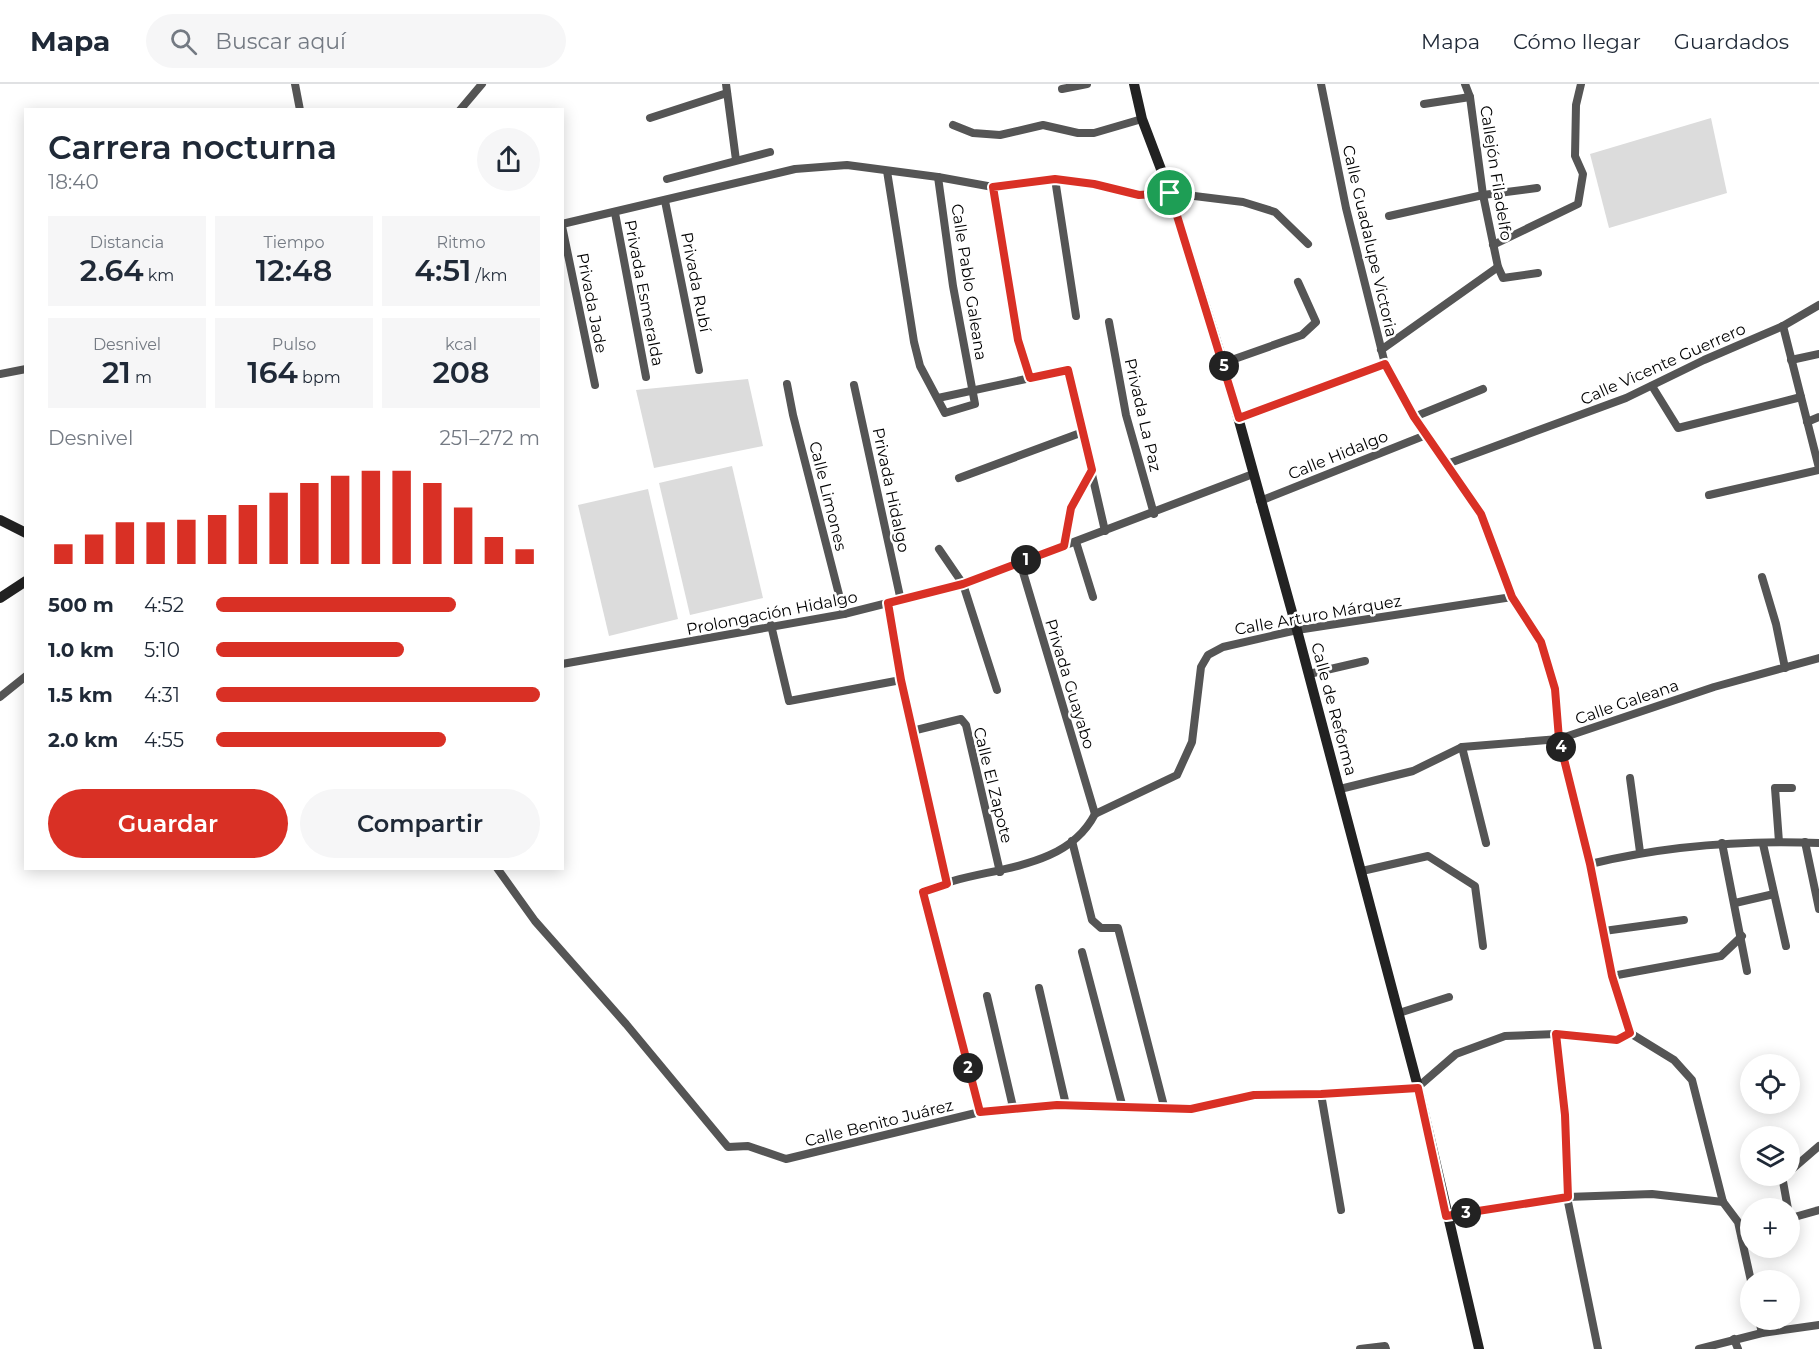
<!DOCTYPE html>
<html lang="es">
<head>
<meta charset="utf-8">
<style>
	body { margin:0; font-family:Montserrat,sans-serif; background:#f6f6f7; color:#1f2937; height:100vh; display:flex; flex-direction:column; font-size:22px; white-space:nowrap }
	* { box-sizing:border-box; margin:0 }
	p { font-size:20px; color:#747a83 }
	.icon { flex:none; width:33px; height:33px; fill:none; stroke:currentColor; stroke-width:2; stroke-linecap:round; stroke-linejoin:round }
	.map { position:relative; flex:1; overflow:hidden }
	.sheet { position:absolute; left:24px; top:24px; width:540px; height:762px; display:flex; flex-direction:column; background:#fff; border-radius:0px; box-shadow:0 3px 15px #0003 }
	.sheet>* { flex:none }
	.tools { position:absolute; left:1740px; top:970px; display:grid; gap:12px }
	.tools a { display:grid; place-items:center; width:60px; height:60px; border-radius:50%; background:#fff; box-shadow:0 3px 15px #0003; font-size:30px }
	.pin { position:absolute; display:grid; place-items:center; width:51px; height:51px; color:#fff; margin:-26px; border:3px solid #fff; border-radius:50%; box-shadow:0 2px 6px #0007 }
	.km { position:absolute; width:30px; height:30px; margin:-15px; border-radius:50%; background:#222; color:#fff; font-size:16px; line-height:30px; text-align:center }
	.round { display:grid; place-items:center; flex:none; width:63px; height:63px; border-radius:32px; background:#f6f6f7 }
	.summary { display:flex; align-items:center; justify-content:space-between; height:102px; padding:0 24px }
	h1 { font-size:33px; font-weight:600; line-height:45px }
	.metrics { display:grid; grid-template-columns:repeat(3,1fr); gap:9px; height:102px; padding:6px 24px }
	.metrics div { display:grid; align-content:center; border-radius:0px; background:#f6f6f7; text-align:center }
	.metrics b { font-size:30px; font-weight:600 }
	.metrics small { font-size:16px; font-weight:400 }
	.metrics p { font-size:16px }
	.chart { height:168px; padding:12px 24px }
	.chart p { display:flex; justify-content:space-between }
	.chart svg { width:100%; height:108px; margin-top:6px; stroke:#d93025; stroke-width:6 }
	.button { display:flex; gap:12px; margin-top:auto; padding:12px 24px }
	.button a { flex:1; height:69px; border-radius:36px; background:#d93025; color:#fff; font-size:24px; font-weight:600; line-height:69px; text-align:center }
	.button a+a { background:#f6f6f7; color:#1f2937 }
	ul { padding:0 24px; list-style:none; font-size:20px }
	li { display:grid; grid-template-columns:96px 72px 1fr; align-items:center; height:45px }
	li i { height:15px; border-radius:8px; background:#d93025 }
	header { display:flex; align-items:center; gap:36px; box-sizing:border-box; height:84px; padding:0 30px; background:#fff; border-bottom:2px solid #e0e1e3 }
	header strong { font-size:28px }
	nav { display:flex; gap:33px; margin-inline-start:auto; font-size:21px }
	.search { width:420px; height:54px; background:#f6f6f7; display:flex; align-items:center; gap:15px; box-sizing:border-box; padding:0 21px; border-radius:33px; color:#747a83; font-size:22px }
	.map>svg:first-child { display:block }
</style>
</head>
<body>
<header>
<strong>Mapa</strong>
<div class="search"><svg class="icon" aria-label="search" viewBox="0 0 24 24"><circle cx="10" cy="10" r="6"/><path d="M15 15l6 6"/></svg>Buscar aquí</div>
<nav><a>Mapa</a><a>Cómo llegar</a><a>Guardados</a></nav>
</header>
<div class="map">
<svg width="1819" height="1265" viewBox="0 0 1819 1265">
	<rect width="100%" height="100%" fill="#fff"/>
	<g fill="#dcdcdc">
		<path d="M1711,34L1727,109L1609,144L1590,70Z"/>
		<path d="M748,295L763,362L654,384L636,306Z"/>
		<path d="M732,382L763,514L690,531L659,399Z"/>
		<path d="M648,405L678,535L609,552L578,421Z"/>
	</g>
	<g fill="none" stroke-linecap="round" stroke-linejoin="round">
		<g stroke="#555" stroke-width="8">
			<path d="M295,0L300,26"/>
			<path d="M726,0L736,76"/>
			<path d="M1321,0L1346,124L1385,280L1414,333L1481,430L1512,513L1541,558L1555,605L1559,655L1590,780L1612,892L1630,949L1674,976L1692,996L1723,1118L1738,1138L1751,1197"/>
			<path d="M1465,0L1470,13L1483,111L1498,183L1503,194L1538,189"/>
			<path d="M1062,5L1087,0"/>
			<path d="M1424,20L1470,13"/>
			<path d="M460,26L482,0"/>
			<path d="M650,34L727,9"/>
			<path d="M953,41L973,49L1000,51L1043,41L1078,49H1094L1142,35"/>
			<path d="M887,87L914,258L920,282L945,329L975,320L953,202L938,93"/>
			<path d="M667,95L770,68"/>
			<path d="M1055,95L1076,232"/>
			<path d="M993,103L1018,256L1030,294"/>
			<path d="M665,117L699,286"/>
			<path d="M615,129L646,293"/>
			<path d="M1389,132L1483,111L1537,104"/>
			<path d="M562,140L795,85L847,81L938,93L993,103L1055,95L1094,100L1139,111L1170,109L1243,118L1275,128L1308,160"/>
			<path d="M562,142L595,301"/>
			<path d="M1493,161L1578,120L1583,90L1575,72L1576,21L1581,0"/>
			<path d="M1109,238L1126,331L1154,430"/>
			<path d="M1783,242L1819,384"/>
			<path d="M1381,266L1498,183"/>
			<path d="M1791,276L1819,270"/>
			<path d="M1223,279L1302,251L1316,238L1298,198"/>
			<path d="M0,290L26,285"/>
			<path d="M787,300L793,331L844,530"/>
			<path d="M854,301L901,517"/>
			<path d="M1652,302L1678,344L1801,313"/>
			<path d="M938,314L1068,286L1105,447"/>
			<path d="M1414,333L1483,305"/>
			<path d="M1239,334L1385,280"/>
			<path d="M1807,338L1819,333"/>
			<path d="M1447,380L1626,314L1704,276L1783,242L1819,221"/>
			<path d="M959,394L1083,348"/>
			<path d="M1709,411L1819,386"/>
			<path d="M1260,417L1426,351"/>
			<path d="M1076,458L1093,513"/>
			<path d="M1064,462L1071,424L1092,386"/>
			<path d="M939,465L963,500L997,606"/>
			<path d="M1020,478L1095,730"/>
			<path d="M1762,493L1776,540L1785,584"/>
			<path d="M888,519L901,596L947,800"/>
			<path d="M771,541L789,617L901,596"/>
			<path d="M562,580L844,530L963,500L1253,390"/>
			<path d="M1309,590L1365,577"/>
			<path d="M0,613L26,592"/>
			<path d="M912,647L961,635L966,641L1000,788"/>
			<path d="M1462,663L1486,759"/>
			<path d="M1630,694L1640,768"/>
			<path d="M1340,705L1413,687L1462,663L1559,655L1714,603L1819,574"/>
			<path d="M1072,757L1092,836L1101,844H1118L1165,1026"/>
			<path d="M1779,758L1775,704H1792"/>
			<path d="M1805,758L1819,825"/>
			<path d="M1722,759L1747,887"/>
			<path d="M1763,760L1786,862"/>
			<path d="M1590,780C1665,762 1742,756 1819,759"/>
			<path d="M497,784L535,837L626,940L728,1063L748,1062L786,1075L980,1028L1013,1023L1066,1021L1191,1025L1254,1011L1321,1010L1418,1003L1456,970L1505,952L1556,950L1617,956L1630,949"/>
			<path d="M1362,787L1428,772L1475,802L1483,862"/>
			<path d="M1735,819L1774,810"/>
			<path d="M1604,847L1684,836"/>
			<path d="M1082,868L1123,1024"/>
			<path d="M1612,892L1721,872L1742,852"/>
			<path d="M1039,904L1066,1021"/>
			<path d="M987,912L1013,1023"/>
			<path d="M1399,929L1449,913"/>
			<path d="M1556,950L1565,1031L1567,1113L1598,1265"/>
			<path d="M1321,1010L1341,1126"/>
			<path d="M980,1028L923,808C976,781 1063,792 1095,730L1177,691L1192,658L1201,583L1208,571L1223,563L1297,546L1512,513"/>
			<path d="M1790,1087L1819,1062"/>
			<path d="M1782,1092L1788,1125"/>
			<path d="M1446,1132L1567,1113L1652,1110L1723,1118"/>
			<path d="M1791,1134L1819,1126"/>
			<path d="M1742,1155L1750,1152"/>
			<path d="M1759,1236L1762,1249"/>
			<path d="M1734,1255L1738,1265"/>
			<path d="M1360,1265L1385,1262L1386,1265"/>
			<path d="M1699,1265L1762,1249L1819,1241"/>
		</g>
		<g stroke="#222" stroke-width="10">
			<path d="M1134,0L1142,35L1170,109L1223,279L1297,546L1418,1003L1479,1265"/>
			<path d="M0,436L26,449"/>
			<path d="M0,514L26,497"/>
		</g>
	</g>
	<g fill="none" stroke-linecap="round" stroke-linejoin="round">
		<g stroke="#fff" stroke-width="12">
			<path id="route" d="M1055,95L1094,100L1139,111L1170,109L1239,334L1385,280L1414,333L1481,430L1512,513L1541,558L1555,605L1559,655L1590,780L1612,892L1630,949L1617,956L1556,950L1565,1031L1568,1113L1446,1132L1418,1004L1321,1010L1254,1011L1191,1025L1057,1021L980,1028L923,808L947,800L901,596L888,519L963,500L1064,462L1071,424L1092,386L1068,286L1030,294L1018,256L993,103Z"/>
		</g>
		<use href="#route" stroke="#d93025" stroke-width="8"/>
	</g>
	<g text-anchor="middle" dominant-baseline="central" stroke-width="5" stroke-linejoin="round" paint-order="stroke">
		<g font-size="16" fill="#000" stroke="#fff">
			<text transform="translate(1496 89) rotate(81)">Callejón Filadelfo</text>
			<text transform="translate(1370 157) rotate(77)">Calle Guadalupe Victoria</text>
			<text transform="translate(696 198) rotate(79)">Privada Rubí</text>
			<text transform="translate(969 198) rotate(81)">Calle Pablo Galeana</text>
			<text transform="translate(644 209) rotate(79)">Privada Esmeralda</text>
			<text transform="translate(592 219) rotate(79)">Privada Jade</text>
			<text transform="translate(1663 280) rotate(-24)">Calle Vicente Guerrero</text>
			<text transform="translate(1143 331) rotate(77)">Privada La Paz</text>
			<text transform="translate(1338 371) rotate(-22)">Calle Hidalgo</text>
			<text transform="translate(891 406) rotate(78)">Privada Hidalgo</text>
			<text transform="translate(828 412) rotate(76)">Calle Limones</text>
			<text transform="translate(772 529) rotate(-11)">Prolongación Hidalgo</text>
			<text transform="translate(1318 531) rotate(-10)">Calle Arturo Márquez</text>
			<text transform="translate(1070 600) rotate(73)">Privada Guayabo</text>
			<text transform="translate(1627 618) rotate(-19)">Calle Galeana</text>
			<text transform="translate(1334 625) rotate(75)">Calle de Reforma</text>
			<text transform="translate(993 701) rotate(76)">Calle El Zapote</text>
			<text transform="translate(879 1039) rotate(-14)">Calle Benito Juárez</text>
		</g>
	</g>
</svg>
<div class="tools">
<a><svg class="icon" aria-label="locate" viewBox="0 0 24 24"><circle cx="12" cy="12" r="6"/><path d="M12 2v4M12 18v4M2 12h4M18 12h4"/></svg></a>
<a><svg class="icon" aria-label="layers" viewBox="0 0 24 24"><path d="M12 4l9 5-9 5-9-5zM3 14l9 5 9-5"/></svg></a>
<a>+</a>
<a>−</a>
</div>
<div class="pin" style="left:1170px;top:109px;background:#1e9e55"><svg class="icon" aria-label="arrive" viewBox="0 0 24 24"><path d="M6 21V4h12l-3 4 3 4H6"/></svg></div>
<b class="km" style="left:1026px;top:476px">1</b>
<b class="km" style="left:968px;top:984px">2</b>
<b class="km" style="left:1466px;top:1129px">3</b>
<b class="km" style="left:1561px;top:663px">4</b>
<b class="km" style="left:1224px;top:282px">5</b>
<section class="sheet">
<div class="summary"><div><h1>Carrera nocturna</h1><p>18:40</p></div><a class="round"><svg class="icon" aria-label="share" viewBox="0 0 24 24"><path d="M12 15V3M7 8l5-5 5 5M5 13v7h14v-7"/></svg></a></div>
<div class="metrics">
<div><p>Distancia</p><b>2.64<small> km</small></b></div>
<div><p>Tiempo</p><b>12:48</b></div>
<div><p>Ritmo</p><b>4:51<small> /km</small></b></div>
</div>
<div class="metrics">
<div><p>Desnivel</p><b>21<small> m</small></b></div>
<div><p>Pulso</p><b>164<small> bpm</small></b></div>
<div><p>kcal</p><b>208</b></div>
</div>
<div class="chart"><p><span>Desnivel</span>251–272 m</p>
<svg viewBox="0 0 160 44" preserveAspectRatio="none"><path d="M5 44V36M15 44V32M25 44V27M35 44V27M45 44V26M55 44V24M65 44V20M75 44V15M85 44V11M95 44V8M105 44V6M115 44V6M125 44V11M135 44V21M145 44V33M155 44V38"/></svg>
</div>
<ul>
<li><b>500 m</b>4:52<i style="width:74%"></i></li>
<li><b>1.0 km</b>5:10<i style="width:58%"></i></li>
<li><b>1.5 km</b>4:31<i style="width:100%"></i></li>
<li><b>2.0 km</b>4:55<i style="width:71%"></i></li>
</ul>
<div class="button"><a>Guardar</a><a>Compartir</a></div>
</section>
</div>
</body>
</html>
